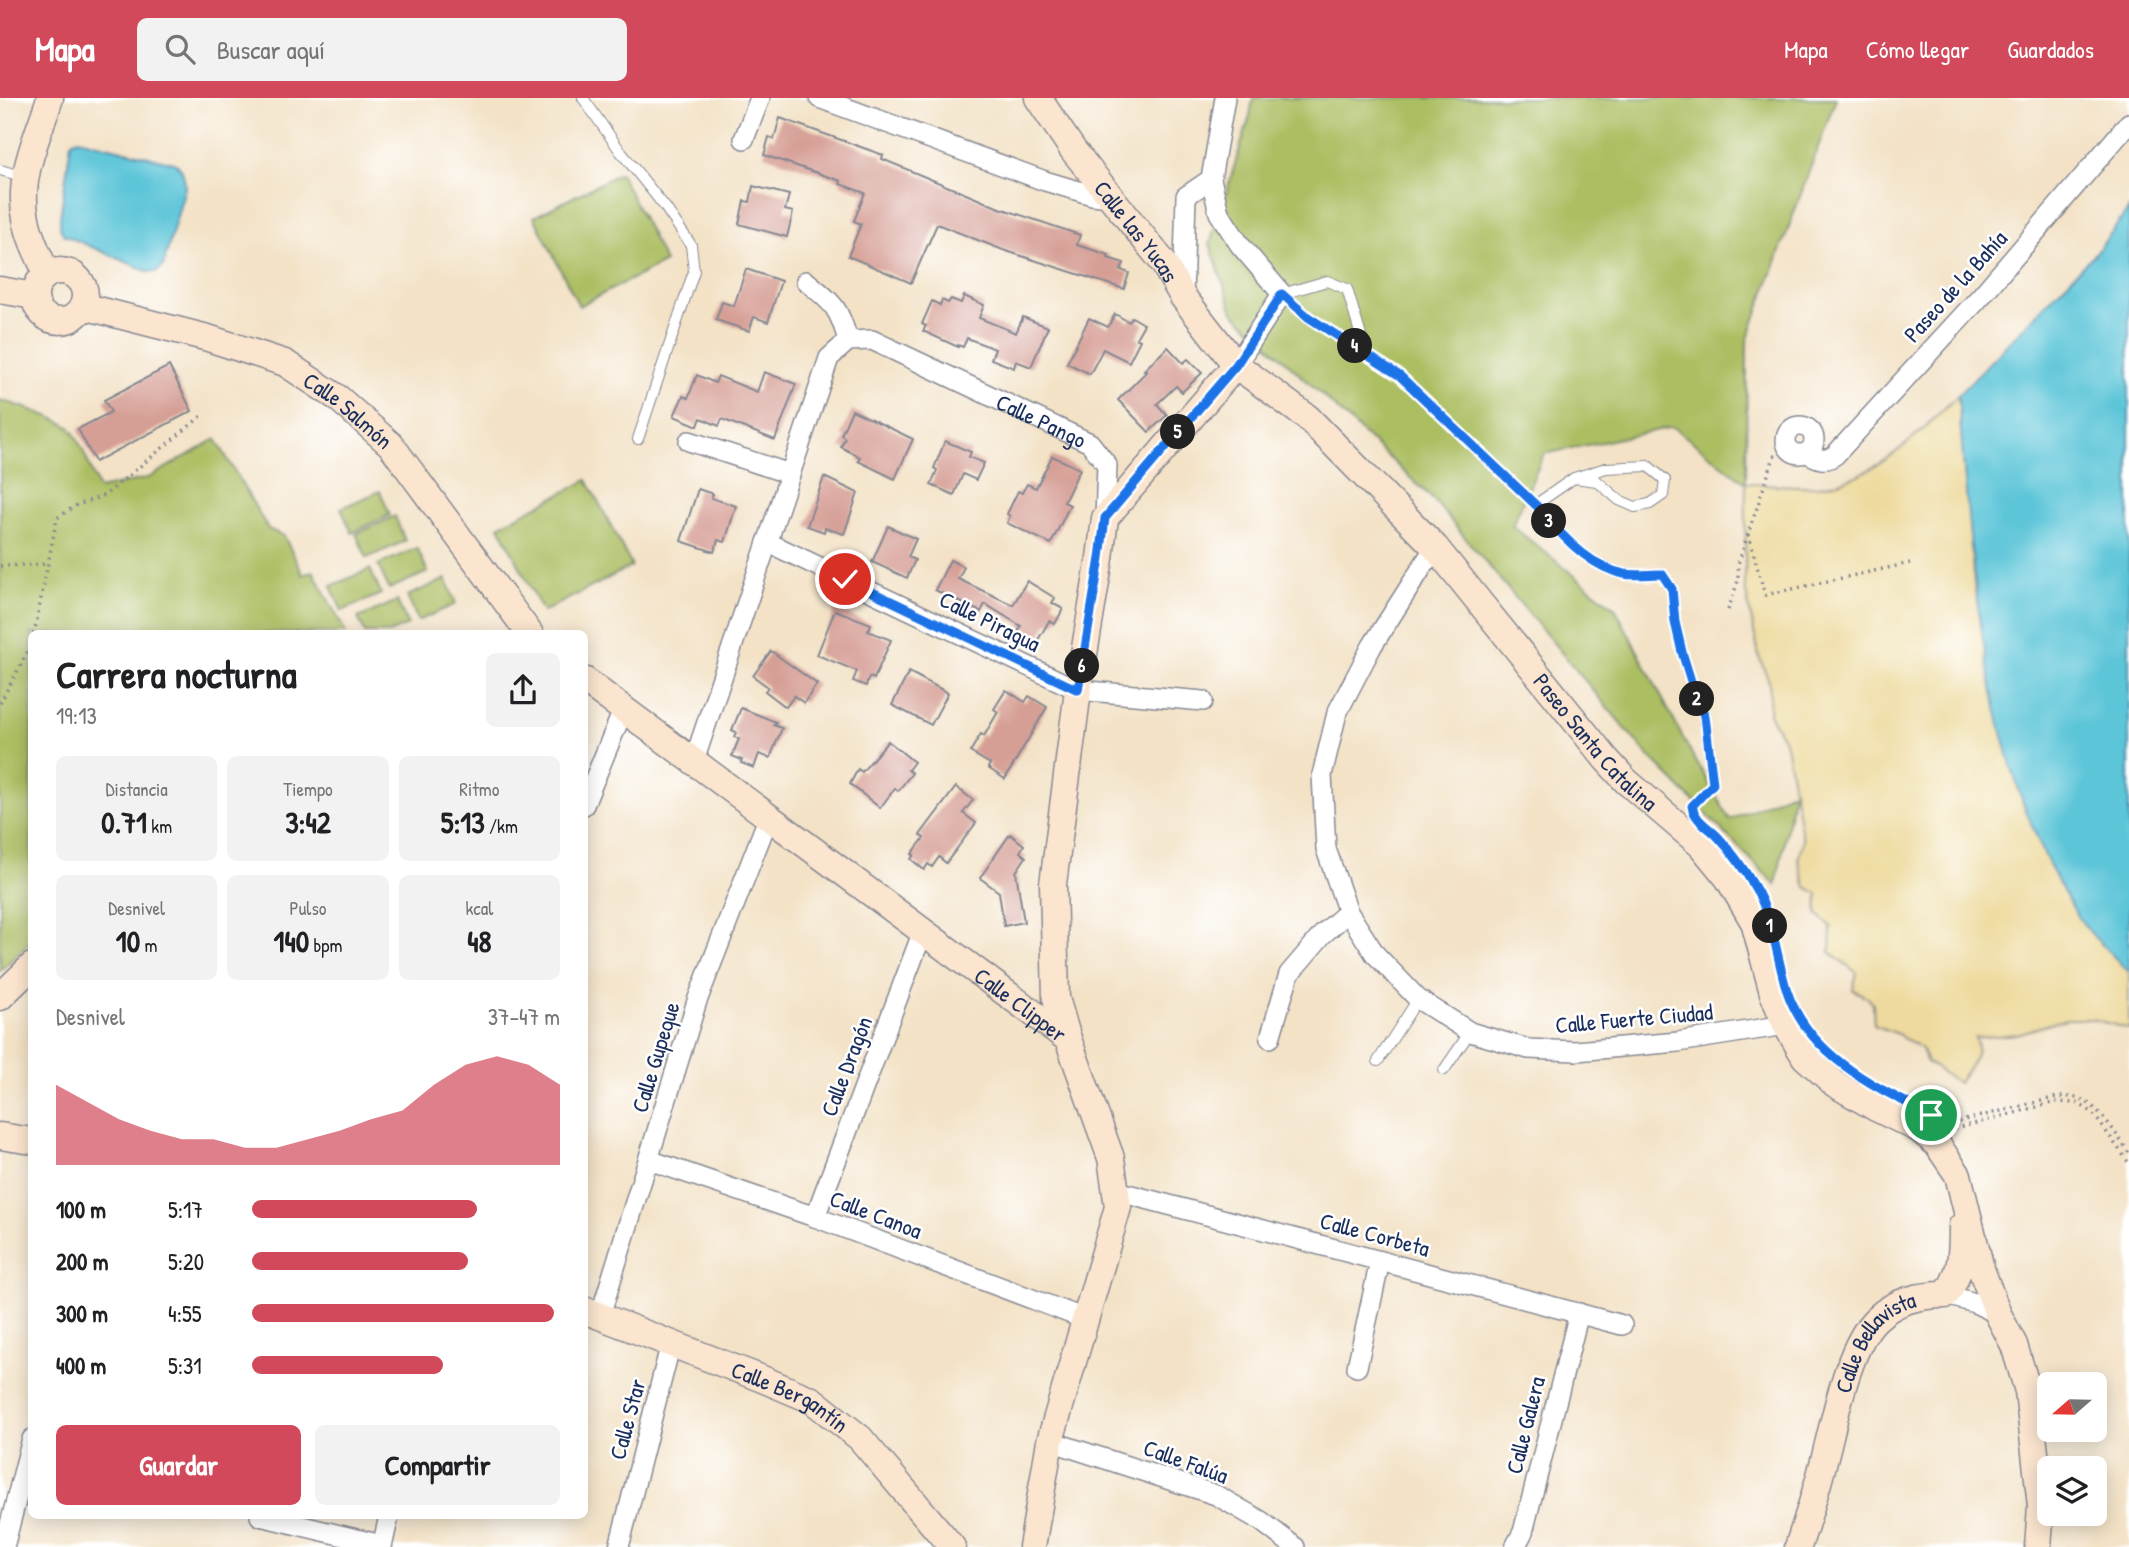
<!DOCTYPE html>
<html lang="es">
<head>
<meta charset="utf-8">
<style>
	body { margin:0; font-family:"Patrick Hand",sans-serif; background:#f2f2f2; color:#202124; height:100vh; display:flex; flex-direction:column; font-size:26px; white-space:nowrap }
	* { box-sizing:border-box; margin:0 }
	p { font-size:23px; color:#757577 }
	.icon { flex:none; width:38px; height:38px; fill:none; stroke:currentColor; stroke-width:2; stroke-linecap:round; stroke-linejoin:round }
	.map { position:relative; flex:1; overflow:hidden }
	.sheet { position:absolute; left:28px; top:532px; width:560px; height:889px; display:flex; flex-direction:column; background:#fff; border-radius:10px; box-shadow:0 4px 18px #0003 }
	.sheet>* { flex:none }
	.needle { width:46px; rotate:250deg }
	.tools { position:absolute; left:2037px; top:1274px; display:grid; gap:14px }
	.tools a { display:grid; place-items:center; width:70px; height:70px; border-radius:10px; background:#fff; box-shadow:0 4px 18px #0003; font-size:35px }
	.pin { position:absolute; display:grid; place-items:center; width:60px; height:60px; color:#fff; margin:-30px; border:4px solid #fff; border-radius:50%; box-shadow:0 2px 7px #0007 }
	.km { position:absolute; width:35px; height:35px; margin:-18px; border-radius:50%; background:#222; color:#fff; font-size:19px; line-height:35px; text-align:center }
	.round { display:grid; place-items:center; flex:none; width:74px; height:74px; border-radius:10px; background:#f2f2f2 }
	.headline { display:flex; align-items:center; justify-content:space-between; height:119px; padding:0 28px }
	h1 { font-size:38px; font-weight:700; line-height:52px }
	.stats { display:grid; grid-template-columns:repeat(3,1fr); gap:10px; height:119px; padding:7px 28px }
	.stats div { display:grid; align-content:center; border-radius:10px; background:#f2f2f2; text-align:center }
	.stats b { font-size:30px; font-weight:700 }
	.stats small { font-size:19px; font-weight:400 }
	.stats p { font-size:19px }
	.chart { height:196px; padding:14px 28px }
	.chart p { display:flex; justify-content:space-between }
	.chart svg { width:100%; height:126px; margin-top:7px; fill:#d1495b; opacity:.7 }
	.action { display:flex; gap:14px; margin-top:auto; padding:14px 28px }
	.action a { flex:1; height:80px; border-radius:10px; background:#d1495b; color:#fff; font-size:28px; font-weight:700; line-height:80px; text-align:center }
	.action a+a { background:#f2f2f2; color:#202124 }
	ul { padding:0 28px; list-style:none; font-size:23px }
	li { display:grid; grid-template-columns:112px 84px 1fr; align-items:center; height:52px }
	li i { height:18px; border-radius:9px; background:#d1495b }
	header { display:flex; align-items:center; gap:42px; box-sizing:border-box; height:98px; padding:0 35px; background:#d1495b; color:#fff }
	header strong { font-size:33px }
	nav { display:flex; gap:38px; margin-inline-start:auto; font-size:24px }
	.search { width:490px; height:63px; background:#f2f2f2; display:flex; align-items:center; gap:18px; box-sizing:border-box; padding:0 24px; border-radius:10px; color:#757577; font-size:26px }
	.map>svg:first-child { display:block }
</style>
</head>
<body>
<header>
<strong>Mapa</strong>
<div class="search"><svg class="icon" aria-label="search" viewBox="0 0 24 24"><circle cx="10" cy="10" r="6"/><path d="M15 15l6 6"/></svg>Buscar aquí</div>
<nav><a>Mapa</a><a>Cómo llegar</a><a>Guardados</a></nav>
</header>
<div class="map">
<svg width="2129" height="1449" viewBox="0 0 2129 1449">
	<rect width="100%" height="100%" fill="#fff"/>
	<filter id="ink" filterUnits="userSpaceOnUse"><feTurbulence type="fractalNoise" baseFrequency=".0143" numOctaves="2"/><feDisplacementMap in="SourceGraphic" scale="14" xChannelSelector="R" yChannelSelector="G"/><feConvolveMatrix kernelMatrix="1 2 1 2 8 2 1 2 1" color-interpolation-filters="sRGB"/></filter>
	<filter id="wash" filterUnits="userSpaceOnUse"><feTurbulence type="fractalNoise" baseFrequency=".00686" numOctaves="4" result="noise"/><feDisplacementMap in="SourceGraphic" scale="28" xChannelSelector="R" yChannelSelector="G"/><feGaussianBlur stdDeviation="1.57" result="paint"/><feColorMatrix in="noise" values="0 0 0 0 0 0 0 0 0 0 0 0 0 0 0 0 0 1.4 0 .05"/><feComposite in="paint" operator="in"/></filter>
	<g filter="url(#wash)">
		<rect width="100%" height="100%" fill="#f3e2c6"/>
		<g fill="#acbe62" stroke="#647660" stroke-width="2">
			<path d="M1253,0H1836L1747,243L1746,385L1673,329L1544,356L1512,428L1615,510L1686,646L1730,722L1794,693L1776,787L1644,653L1431,399L1233,214L1210,146L1250,18Z"/>
			<path d="M620,75L665,164L579,208L534,119Z"/>
			<path d="M0,302C14,306 63,321 71,331C84,348 90,372 99,391L148,380L216,341L268,431L284,438L303,477L313,473L346,535L32,536L31,843L0,873Z"/>
			<path d="M587,382L632,468L543,514L499,428Z"/>
			<path d="M380,393L390,417L352,435L341,410Z"/>
			<path d="M395,418L405,443L367,460L356,436Z"/>
			<path d="M417,450L428,474L389,491L378,467Z"/>
			<path d="M370,471L381,496L342,513L331,488Z"/>
			<path d="M446,481L456,506L418,523L407,498Z"/>
			<path d="M397,503L408,527L389,535H365L358,520Z"/>
		</g>
		<path fill="#eeda9e" stroke="#84847e" stroke-width="2" d="M1958,297L1974,487L1995,603L2023,706L2078,818L2129,874V931L2092,921H2066L2017,936L1975,940C1982,959 1967,969 1958,985L1927,964L1921,951L1900,937L1874,927L1873,906L1867,899L1853,892L1857,875L1830,854L1831,829L1817,815L1818,796L1806,789L1798,762L1803,743L1786,646L1769,616L1770,586L1759,558L1745,490L1746,385C1769,386 1793,389 1816,388C1876,383 1917,337 1958,297Z"/>
		<g fill="#5cc5d8" stroke="#3c7a9b" stroke-width="2">
			<path d="M78,41L174,65C184,70 184,79 185,90L163,168L157,174H149L64,137L60,130V120L71,44Z"/>
			<path d="M2129,111V874C2112,856 2089,837 2076,815C1982,666 1972,469 1958,297L2099,151Z"/>
		</g>
		<g id="blocks">
			<g fill="#d69f95">
				<path d="M780,20L883,57L882,61L997,109L1080,137L1077,147L1109,157L1108,160L1124,165L1121,172L1129,175L1124,191L1003,152L937,126L911,185L848,158L861,126L854,123L865,95L840,86L841,83L764,57L769,39L774,41Z"/>
				<path d="M753,88L789,97L785,112L793,114L787,139L739,126L744,103L750,104Z"/>
				<path d="M746,171L781,183L768,224L754,219L749,233L716,222L722,204L734,208Z"/>
				<path d="M964,198L984,207L979,220L1016,235L1023,219L1048,229L1031,269L1016,263L1014,270L991,261L995,251L967,240L963,249L958,247V249L923,233L926,228L922,226L932,203L940,207L942,202L948,205L951,201L961,205Z"/>
				<path d="M1115,216L1129,224L1132,219L1144,226L1136,240L1140,242L1129,264L1103,251L1090,276L1067,265L1089,220L1108,229Z"/>
				<path d="M1168,249L1183,265L1188,261L1202,275L1182,294L1176,288L1157,306L1167,317L1149,334L1118,302L1147,273L1144,272Z"/>
				<path d="M169,268L192,313L95,364L78,331L111,314L104,302Z"/>
				<path d="M764,274L796,286L775,342L722,321L719,328L701,320L698,328L674,318L683,298L688,300L697,277L715,285L718,278L757,294Z"/>
				<path d="M852,312L913,341L895,381L858,363L860,359L841,349L845,340L841,337Z"/>
				<path d="M945,343L971,354L969,359L984,365L976,382L963,376L954,397L931,387L937,372L934,370Z"/>
				<path d="M1052,358L1080,371L1064,404L1070,407L1051,446L1007,425L1010,418L1007,416L1018,393L1022,395L1027,386L1036,390Z"/>
				<path d="M824,379L858,395L844,436L825,430L824,434L807,428Z"/>
				<path d="M698,391L713,396L711,400L736,408L725,444L718,442L714,454L681,443Z"/>
				<path d="M888,428L916,441L908,459L915,462L907,480L872,464Z"/>
				<path d="M950,462L964,469L958,481L1013,507L1027,483L1055,500L1052,505L1063,511L1055,526L1049,523L1035,547L1017,536L1021,528L985,506L981,514L935,492Z"/>
				<path d="M835,512L871,526L868,533L891,542L874,581L869,579L866,588L853,583L857,573L817,557Z"/>
				<path d="M771,553L817,586L804,605L794,598L786,609L765,593L768,589L753,578Z"/>
				<path d="M909,574L948,595L931,627L892,607Z"/>
				<path d="M1006,592L1025,604L1029,598L1047,609L1005,681L988,670L990,666L970,654L981,636L984,638L998,614L994,611Z"/>
				<path d="M741,610L776,624L773,627L782,630L770,660L759,656L754,670L741,665L742,662L732,658L739,641L734,639L736,634L732,632Z"/>
				<path d="M888,643L914,664L908,672L912,675L898,693L895,690L880,710L850,686L858,671L862,674Z"/>
				<path d="M956,689L973,702L963,715L976,725L946,765L939,759L932,769L928,766L924,772L911,761L914,757L912,756L924,740L920,737Z"/>
				<path d="M1010,736L1024,747L1020,754L1026,759L1016,774L1024,824L1004,828L999,794L980,780Z"/>
			</g>
		</g>
	</g>
	<g filter="url(#ink)">
		<use href="#blocks" fill-opacity="0" stroke="#878892" stroke-width="2"/>
		<g fill="none" stroke-linecap="round" stroke-linejoin="round">
			<g stroke="#878892" stroke-width="12">
				<g id="lane">
					<path d="M583,0L621,54L665,109L691,147L694,173L638,341"/>
					<path d="M0,72L25,79"/>
					<path d="M1282,196L1308,219L1400,278L1542,413C1562,439 1590,469 1624,476C1636,478 1650,476 1662,476L1672,491L1675,524L1682,554L1694,593L1705,618L1713,686"/>
					<path d="M1282,196L1327,183L1347,191L1366,255"/>
					<path d="M1535,407L1574,380L1606,370L1648,368L1665,382L1663,397L1650,406L1635,409L1619,402L1597,383L1574,380"/>
					<path d="M1378,963L1418,901"/>
					<path d="M1444,972L1470,934"/>
				</g>
			</g>
			<g stroke="#878892" stroke-width="22">
				<g id="street">
					<path d="M819,0L1045,83L1092,97L1112,99"/>
					<path d="M1225,0L1211,81L1219,115L1240,147L1282,196L1236,267"/>
					<path d="M744,41L760,0"/>
					<path d="M806,183C833,205 839,209 848,243"/>
					<path d="M1183,199L1186,98L1211,81"/>
					<circle cx="1800" cy="342" r="14"/>
					<path d="M689,343L790,376"/>
					<path d="M1807,355C1817,360 1825,365 1835,357L1981,198L2129,25"/>
					<path d="M767,444L1078,592L1203,603"/>
					<path d="M1435,449L1372,548L1337,615L1322,677L1326,751L1348,814L1375,856L1418,901L1470,934L1528,951L1576,953L1678,944L1786,927"/>
					<path id="s1" d="M694,663L829,260L848,243L872,242L1090,345L1107,367L1105,420"/>
					<path d="M584,707L624,610"/>
					<path d="M1270,940L1289,876L1323,836L1348,814"/>
					<path d="M649,1062L815,1119L1085,1221"/>
					<path d="M1116,1093L1622,1227"/>
					<path d="M815,1119L923,833"/>
					<path d="M1946,1197L1975,1205L1998,1216"/>
					<path d="M600,1218L697,903L769,718"/>
					<path d="M1357,1269L1380,1163"/>
					<path d="M1050,1343L1216,1397L1261,1423L1295,1449"/>
					<path d="M260,1418L382,1447"/>
					<path d="M4,1449L32,1341"/>
					<path d="M382,1449L389,1418"/>
					<path d="M619,1449L671,1245"/>
					<path d="M1515,1449L1523,1434L1579,1215"/>
				</g>
			</g>
			<g stroke="#878892" stroke-width="29">
				<g id="secondary">
					<path id="s2" d="M1038,0L1073,52L1163,164L1183,199L1236,267L1308,320L1435,449L1606,661L1626,683L1701,747L1728,780L1754,824L1773,895L1786,927L1805,959L1835,986L1876,1010L1919,1031L1937,1046L1958,1077L1981,1171L1998,1216L2014,1247L2028,1293L2041,1408L2038,1449"/>
					<circle cx="60" cy="198" r="25"/>
					<path d="M47,176C39,158 29,140 26,120C17,80 38,38 50,0"/>
					<path d="M0,192L34,198"/>
					<path id="s3" d="M83,208L208,240L285,265L338,300L391,347L530,536"/>
					<path id="s4" d="M584,582L1068,941"/>
					<path d="M0,899L32,868"/>
					<path d="M0,1038L32,1043"/>
					<path id="s5" d="M584,1212L760,1280L812,1302L860,1340L952,1449"/>
					<path d="M1032,1449L1050,1343L1118,1109L1111,1060L1068,941L1056,900L1053,786L1078,592L1100,460L1105,420L1236,267"/>
					<path id="s6" d="M1798,1449C1807,1422 1816,1394 1823,1366C1834,1326 1847,1249 1876,1221C1896,1202 1920,1197 1946,1197C1962,1175 1962,1155 1962,1128"/>
				</g>
			</g>
			<g stroke="#878892" stroke-width="3.5" stroke-dasharray="2 5" stroke-linecap="butt">
				<path d="M1748,436L1765,497L1910,465"/>
				<path d="M0,468L47,466"/>
				<path d="M1728,512L1738,483V466L1775,356L1787,346"/>
				<path d="M34,536L57,420L75,408L105,397L204,316"/>
				<path d="M0,605L32,546"/>
				<path d="M1690,710L1705,696"/>
				<path d="M1945,1027L2057,999C2065,999 2073,998 2080,1001C2101,1009 2117,1038 2129,1055"/>
				<path d="M1954,1031L2056,1004L2077,1005L2092,1014L2129,1065"/>
			</g>
			<use href="#lane" stroke="#fff" stroke-width="10"/>
			<use href="#street" stroke="#fff" stroke-width="19"/>
			<use href="#secondary" stroke="#fbe5cf" stroke-width="26"/>
		</g>
	</g>
	<g fill="none" stroke-linecap="round" stroke-linejoin="round" filter="url(#ink)">
		<g stroke="#fff" stroke-width="14">
			<path id="route" d="M845,481L1078,592L1100,460L1105,420L1236,267L1282,196L1308,219L1400,278L1542,413C1562,439 1590,469 1624,476C1636,478 1650,476 1662,476L1672,491L1675,524L1682,554L1694,593L1705,618L1713,686L1692,708C1695,723 1709,729 1719,740C1732,754 1744,771 1754,788C1773,819 1776,856 1786,890C1807,957 1873,988 1931,1017"/>
		</g>
		<use href="#route" stroke="#1a73e8" stroke-width="9"/>
	</g>
	<g text-anchor="middle" dominant-baseline="central" stroke-width="5" stroke-linejoin="round" paint-order="stroke">
		<g font-size="23" fill="#1b2f5e" stroke="#fff">
			<text stroke="none"><textPath href="#s2" startOffset="166">Calle las Yucas</textPath></text>
			<text transform="translate(1955 188) rotate(-48)">Paseo de la Bahía</text>
			<text stroke="none"><textPath href="#s3" startOffset="289">Calle Salmón</textPath></text>
			<text stroke="none"><textPath href="#s1" startOffset="662">Calle Pango</textPath></text>
			<text transform="translate(990 523) rotate(26)">Calle Piragua</text>
			<text stroke="none"><textPath href="#s2" startOffset="856">Paseo Santa Catalina</textPath></text>
			<text stroke="none"><textPath href="#s4" startOffset="544">Calle Clipper</textPath></text>
			<text transform="translate(1634 920) rotate(-5)">Calle Fuerte Ciudad</text>
			<text transform="translate(655 959) rotate(-73)">Calle Gupeque</text>
			<text transform="translate(846 968) rotate(-69)">Calle Dragón</text>
			<text transform="translate(876 1116) rotate(21)">Calle Canoa</text>
			<text transform="translate(1375 1136) rotate(15)">Calle Corbeta</text>
			<text stroke="none"><textPath href="#s6" startOffset="224">Calle Bellavista</textPath></text>
			<text stroke="none"><textPath href="#s5" startOffset="224">Calle Bergantín</textPath></text>
			<text transform="translate(627 1321) rotate(-75)">Calle Star</text>
			<text transform="translate(1525 1327) rotate(-76)">Calle Galera</text>
			<text transform="translate(1186 1363) rotate(20)">Calle Falúa</text>
		</g>
	</g>
</svg>
<div class="tools">
<a><svg class="needle" viewBox="-14 -14 28 28"><path d="M0-13l5 13h-10z" fill="#e53935"/><path d="M0 13l5-13h-10z" fill="#757577"/></svg></a>
<a><svg class="icon" aria-label="layers" viewBox="0 0 24 24"><path d="M12 4l9 5-9 5-9-5zM3 14l9 5 9-5"/></svg></a>
</div>
<div class="pin" style="left:1931px;top:1017px;background:#1e9e55"><svg class="icon" aria-label="arrive" viewBox="0 0 24 24"><path d="M6 21V4h12l-3 4 3 4H6"/></svg></div>
<div class="pin" style="left:845px;top:481px;background:#d93025"><svg class="icon" aria-label="check" viewBox="0 0 24 24"><path d="M5 12l5 5 9-10"/></svg></div>
<b class="km" style="left:1770px;top:828px">1</b>
<b class="km" style="left:1697px;top:601px">2</b>
<b class="km" style="left:1549px;top:423px">3</b>
<b class="km" style="left:1355px;top:248px">4</b>
<b class="km" style="left:1178px;top:334px">5</b>
<b class="km" style="left:1082px;top:568px">6</b>
<section class="sheet">
<div class="headline"><div><h1>Carrera nocturna</h1><p>19:13</p></div><a class="round"><svg class="icon" aria-label="share" viewBox="0 0 24 24"><path d="M12 15V3M7 8l5-5 5 5M5 13v7h14v-7"/></svg></a></div>
<div class="stats">
<div><p>Distancia</p><b>0.71<small> km</small></b></div>
<div><p>Tiempo</p><b>3:42</b></div>
<div><p>Ritmo</p><b>5:13<small> /km</small></b></div>
</div>
<div class="stats">
<div><p>Desnivel</p><b>10<small> m</small></b></div>
<div><p>Pulso</p><b>140<small> bpm</small></b></div>
<div><p>kcal</p><b>48</b></div>
</div>
<div class="chart"><p><span>Desnivel</span>37–47 m</p>
<svg viewBox="0 0 160 44" preserveAspectRatio="none"><path d="M0 44V16L10 22L20 28L30 32L40 35L50 35L60 38L70 38L80 35L90 32L100 28L110 25L120 16L130 9L140 6L150 9L160 16V44z"/></svg>
</div>
<ul>
<li><b>100 m</b>5:17<i style="width:73%"></i></li>
<li><b>200 m</b>5:20<i style="width:70%"></i></li>
<li><b>300 m</b>4:55<i style="width:98%"></i></li>
<li><b>400 m</b>5:31<i style="width:62%"></i></li>
</ul>
<div class="action"><a>Guardar</a><a>Compartir</a></div>
</section>
</div>
</body>
</html>
